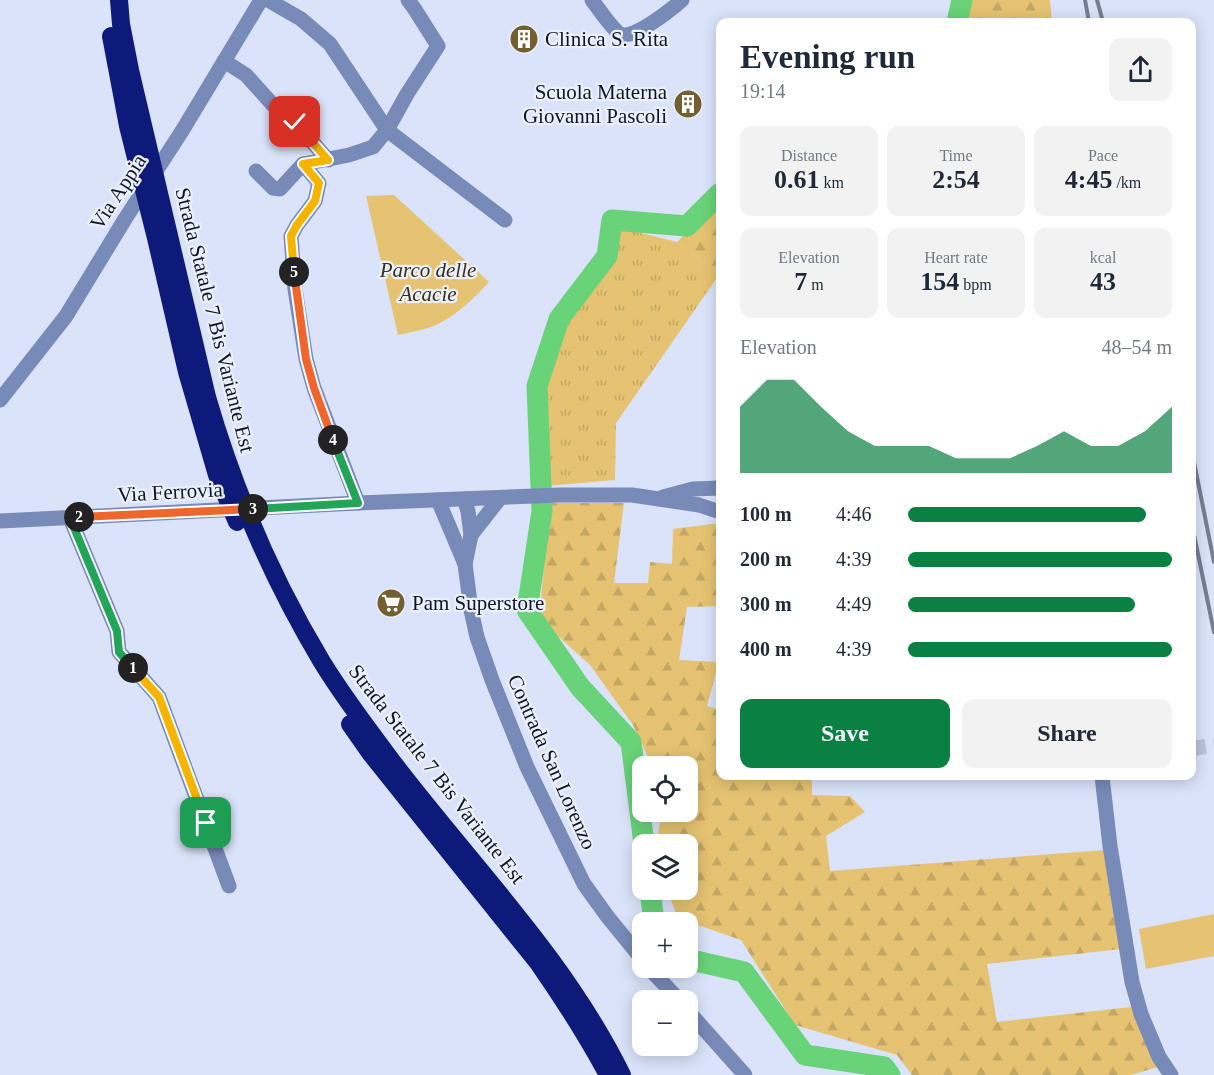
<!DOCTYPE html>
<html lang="en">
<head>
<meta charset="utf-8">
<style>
	body { margin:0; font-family:Georgia,serif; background:#f2f2f3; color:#1f2937; height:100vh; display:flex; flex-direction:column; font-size:22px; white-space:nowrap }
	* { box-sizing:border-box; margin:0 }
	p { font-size:20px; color:#747a83 }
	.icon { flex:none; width:33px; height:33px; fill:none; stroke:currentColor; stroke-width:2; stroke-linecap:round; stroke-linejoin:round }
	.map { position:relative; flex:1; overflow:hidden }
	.drawer { position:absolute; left:716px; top:18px; width:480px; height:762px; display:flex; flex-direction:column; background:#fff; border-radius:12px; box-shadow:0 3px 15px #0003 }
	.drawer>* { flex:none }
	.controls { position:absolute; left:632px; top:756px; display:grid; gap:12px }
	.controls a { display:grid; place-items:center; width:66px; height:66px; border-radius:12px; background:#fff; box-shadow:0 3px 15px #0003; font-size:30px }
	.pin { position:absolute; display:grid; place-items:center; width:51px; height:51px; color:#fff; margin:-26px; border-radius:12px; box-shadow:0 3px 9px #0006 }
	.km { position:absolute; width:30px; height:30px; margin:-15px; border-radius:50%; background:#222; color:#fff; font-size:16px; line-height:30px; text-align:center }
	.round { display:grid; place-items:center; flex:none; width:63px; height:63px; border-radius:12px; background:#f2f2f3 }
	.summary { display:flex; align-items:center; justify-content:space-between; height:102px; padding:0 24px }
	h1 { font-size:33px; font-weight:700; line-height:45px }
	.metrics { display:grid; grid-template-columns:repeat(3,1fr); gap:9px; height:102px; padding:6px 24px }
	.metrics div { display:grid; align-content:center; border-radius:12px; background:#f2f2f3; text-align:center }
	.metrics b { font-size:26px; font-weight:700 }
	.metrics small { font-size:16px; font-weight:400 }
	.metrics p { font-size:16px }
	.chart { height:168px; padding:12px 24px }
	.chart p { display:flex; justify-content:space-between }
	.chart svg { width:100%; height:108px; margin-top:6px; fill:#0b8043; opacity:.7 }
	.button { display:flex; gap:12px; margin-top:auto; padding:12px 24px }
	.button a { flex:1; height:69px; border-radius:12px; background:#0b8043; color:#fff; font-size:24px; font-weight:700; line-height:69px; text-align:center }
	.button a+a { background:#f2f2f3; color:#1f2937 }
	ul { padding:0 24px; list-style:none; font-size:20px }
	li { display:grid; grid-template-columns:96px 72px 1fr; align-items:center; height:45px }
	li i { height:15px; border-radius:8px; background:#0b8043 }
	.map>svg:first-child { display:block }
</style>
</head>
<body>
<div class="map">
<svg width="1214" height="1075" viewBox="0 0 1214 1075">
	<defs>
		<pattern id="grass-tufts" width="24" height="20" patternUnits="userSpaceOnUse" patternTransform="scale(1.5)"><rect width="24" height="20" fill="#e5c372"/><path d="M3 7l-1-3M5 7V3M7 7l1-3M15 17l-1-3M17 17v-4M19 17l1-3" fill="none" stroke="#c3a763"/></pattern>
		<pattern id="forest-firs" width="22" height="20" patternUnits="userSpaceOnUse" patternTransform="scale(1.5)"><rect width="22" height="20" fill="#e5c372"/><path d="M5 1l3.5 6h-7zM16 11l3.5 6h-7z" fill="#c3a763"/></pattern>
	</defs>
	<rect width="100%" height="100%" fill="#dae3f9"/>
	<path fill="url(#grass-tufts)" d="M617,227L677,242L719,275L616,423L615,480L546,486L542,388L561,324L610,259Z"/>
	<g fill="url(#forest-firs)">
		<path d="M964,0H1050L1052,22H958Z"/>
		<path d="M720,199V275H719L677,242Z"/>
		<path d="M550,503H624L614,583H648L650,562L672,564L673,529L720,523V606L687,607L679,660L719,662L707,706L720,710V776H812V795L850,796L865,812L826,836L830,871L1106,850L1121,949L987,964L997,1022L1131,1007L1158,1067L1131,1075H912L897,1055L795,1025L741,940L678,918L667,890H687V844H656L662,812H687V766H652L633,725L590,665L539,619Z"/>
	</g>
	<g fill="#e5c372">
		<path d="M394,195L489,282C473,299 457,315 436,325C425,330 410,332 398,335L366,196Z"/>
		<path d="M1214,914V956L1146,969L1139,929Z"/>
	</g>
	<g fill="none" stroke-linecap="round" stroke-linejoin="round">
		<g stroke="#69d379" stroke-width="21">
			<path d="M957,22L962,0"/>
			<path d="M644,844L631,742L580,687L527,610L542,511L537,386L559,319L607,256L612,220L687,226L720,193"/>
			<path d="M650,890L654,922"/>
			<path d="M687,959L744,972L805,1055L884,1067L890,1075"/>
		</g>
		<path stroke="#bcc4da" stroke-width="15" stroke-dasharray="15 8" stroke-linecap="butt" d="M1191,749L1214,745"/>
		<g stroke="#788ab8" stroke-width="15">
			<path d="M268,0L301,19L330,44L387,130L505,220"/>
			<path d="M592,0C598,8 612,29 620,34C632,41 672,9 682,0"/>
			<path d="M224,61L246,75L273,105L295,122L328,160"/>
			<path d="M303,164L319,183L315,201L297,225L291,236L295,289L306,359L314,388L358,503"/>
			<path d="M256,171L273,188L280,189L303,164L349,155L373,147L387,130L407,94L438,46L414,8L408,0"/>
			<path d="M0,400L66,316L125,219L182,131L261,0"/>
			<path d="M663,497L693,489L720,488"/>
			<path d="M464,499L468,511L471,535L465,564"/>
			<path d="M438,500L465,564L471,610L477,637L492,680L527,767L584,884L607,916L642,959"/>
			<path d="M70,518L117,631L119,652L159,697L229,886"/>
			<path d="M0,521L358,503L560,495H632L699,505L720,512"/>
			<path d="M471,535L500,498"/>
			<path d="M1102,776L1110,846L1132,982L1141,1014L1159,1057L1171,1075"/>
			<path d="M649,968L679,1000"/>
			<path d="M687,1010L745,1075"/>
		</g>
		<g stroke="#0d1a7a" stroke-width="18">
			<path d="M119,0L121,24L130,70L207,397C234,490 272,579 322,662C344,698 370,732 395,765C473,867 565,959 622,1075"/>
			<path d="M111,36L128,126L156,238L187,372L217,475L237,522"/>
			<path d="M350,724L371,754L539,964C564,1000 587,1036 608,1075"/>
		</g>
		<g stroke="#767e93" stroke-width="4">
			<path d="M1085,0L1089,22"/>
			<path d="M1097,0L1103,22"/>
			<path d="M1191,447L1214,562"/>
			<path d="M1191,520L1214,632"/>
		</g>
	</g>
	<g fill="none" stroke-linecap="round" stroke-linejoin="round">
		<g stroke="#fff" stroke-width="12">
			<path id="split-1" d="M133,668L159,697L206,823"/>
		</g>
		<g stroke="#fff" stroke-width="12">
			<path id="split-2" d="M79,517L70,518L117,631L119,652L133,668"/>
		</g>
		<g stroke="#fff" stroke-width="12">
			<path id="split-3" d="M79,517L253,509"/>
		</g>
		<g stroke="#fff" stroke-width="12">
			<path id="split-4" d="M253,509L358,503L333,440"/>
		</g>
		<g stroke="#fff" stroke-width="12">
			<path id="split-5" d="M294,272L306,359L314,388L333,440"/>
		</g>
		<g stroke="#fff" stroke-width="12">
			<path id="split-6" d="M294,272L291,236L297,225L315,201L319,183L303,164L328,160L295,122"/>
		</g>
		<use href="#split-1" stroke="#f5b400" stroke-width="8"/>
		<use href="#split-2" stroke="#22a559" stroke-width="8"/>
		<use href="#split-3" stroke="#f0652b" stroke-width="8"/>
		<use href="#split-4" stroke="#22a559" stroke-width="8"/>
		<use href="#split-5" stroke="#f0652b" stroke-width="8"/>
		<use href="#split-6" stroke="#f5b400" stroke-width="8"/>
	</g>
	<defs>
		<g id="building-disc" transform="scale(1.5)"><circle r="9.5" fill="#74602f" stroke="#ecf0fb"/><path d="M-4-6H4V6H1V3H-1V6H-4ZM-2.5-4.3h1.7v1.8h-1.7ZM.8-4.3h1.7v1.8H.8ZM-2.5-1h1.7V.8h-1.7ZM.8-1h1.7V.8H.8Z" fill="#fff"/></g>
		<g id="supermarket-disc" transform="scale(1.5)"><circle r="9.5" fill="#74602f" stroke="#ecf0fb"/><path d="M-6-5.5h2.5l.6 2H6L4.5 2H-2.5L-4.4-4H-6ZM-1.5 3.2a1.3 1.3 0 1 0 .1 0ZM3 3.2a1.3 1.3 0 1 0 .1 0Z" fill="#fff"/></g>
	</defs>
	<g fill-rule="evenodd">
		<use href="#building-disc" x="524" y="39"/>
		<use href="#building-disc" x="688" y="104"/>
		<use href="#supermarket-disc" x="391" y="603"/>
	</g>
	<g text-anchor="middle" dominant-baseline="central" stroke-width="4.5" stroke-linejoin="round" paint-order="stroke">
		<g font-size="21" fill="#0f1629" stroke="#ecf0fb" text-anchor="start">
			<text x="545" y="39">Clinica S. Rita</text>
			<text x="667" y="92" text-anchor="end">Scuola Materna<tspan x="667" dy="24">Giovanni Pascoli</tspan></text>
			<text x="412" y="603">Pam Superstore</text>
		</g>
		<g font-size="21" fill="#0f1629" stroke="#ecf0fb">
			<text transform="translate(118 192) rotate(-57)">Via Appia</text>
			<text transform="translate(215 320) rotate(76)">Strada Statale 7 Bis Variante Est</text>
			<text transform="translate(170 492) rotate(-3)">Via Ferrovia</text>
			<text transform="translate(552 762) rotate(66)">Contrada San Lorenzo</text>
			<text transform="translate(437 774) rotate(52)">Strada Statale 7 Bis Variante Est</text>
		</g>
		<g font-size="21" font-style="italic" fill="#3a311b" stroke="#ecf0fb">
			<text x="428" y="270">Parco delle<tspan x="428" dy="24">Acacie</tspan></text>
		</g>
	</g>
</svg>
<div class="controls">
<a><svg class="icon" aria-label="locate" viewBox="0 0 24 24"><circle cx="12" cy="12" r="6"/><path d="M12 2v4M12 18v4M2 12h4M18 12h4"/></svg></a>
<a><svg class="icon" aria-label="layers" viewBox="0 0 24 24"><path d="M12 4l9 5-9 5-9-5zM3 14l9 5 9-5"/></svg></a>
<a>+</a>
<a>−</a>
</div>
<div class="pin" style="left:206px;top:823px;background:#1e9e55"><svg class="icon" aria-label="arrive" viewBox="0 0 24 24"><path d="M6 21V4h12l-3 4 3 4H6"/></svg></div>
<div class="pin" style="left:295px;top:122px;background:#d93025"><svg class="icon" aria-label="check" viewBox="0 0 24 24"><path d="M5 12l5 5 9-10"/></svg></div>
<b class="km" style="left:133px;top:668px">1</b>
<b class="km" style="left:79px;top:517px">2</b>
<b class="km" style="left:253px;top:509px">3</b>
<b class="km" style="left:333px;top:440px">4</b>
<b class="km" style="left:294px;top:272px">5</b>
<section class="drawer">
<div class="summary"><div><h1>Evening run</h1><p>19:14</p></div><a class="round"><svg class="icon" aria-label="share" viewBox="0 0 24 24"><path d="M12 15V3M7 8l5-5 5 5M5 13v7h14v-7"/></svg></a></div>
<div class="metrics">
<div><p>Distance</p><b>0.61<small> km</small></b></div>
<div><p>Time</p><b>2:54</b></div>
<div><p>Pace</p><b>4:45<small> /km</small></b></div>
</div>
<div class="metrics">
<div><p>Elevation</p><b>7<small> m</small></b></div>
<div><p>Heart rate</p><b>154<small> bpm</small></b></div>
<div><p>kcal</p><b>43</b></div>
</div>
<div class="chart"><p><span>Elevation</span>48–54 m</p>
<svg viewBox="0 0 160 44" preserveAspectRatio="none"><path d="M0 44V17L10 6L20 6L30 17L40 27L50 33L60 33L70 33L80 38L90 38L100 38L110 33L120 27L130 33L140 33L150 27L160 17V44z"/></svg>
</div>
<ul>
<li><b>100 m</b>4:46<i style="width:90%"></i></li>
<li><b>200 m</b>4:39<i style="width:100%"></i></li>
<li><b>300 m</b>4:49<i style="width:86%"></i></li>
<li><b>400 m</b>4:39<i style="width:100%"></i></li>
</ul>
<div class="button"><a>Save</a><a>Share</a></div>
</section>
</div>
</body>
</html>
